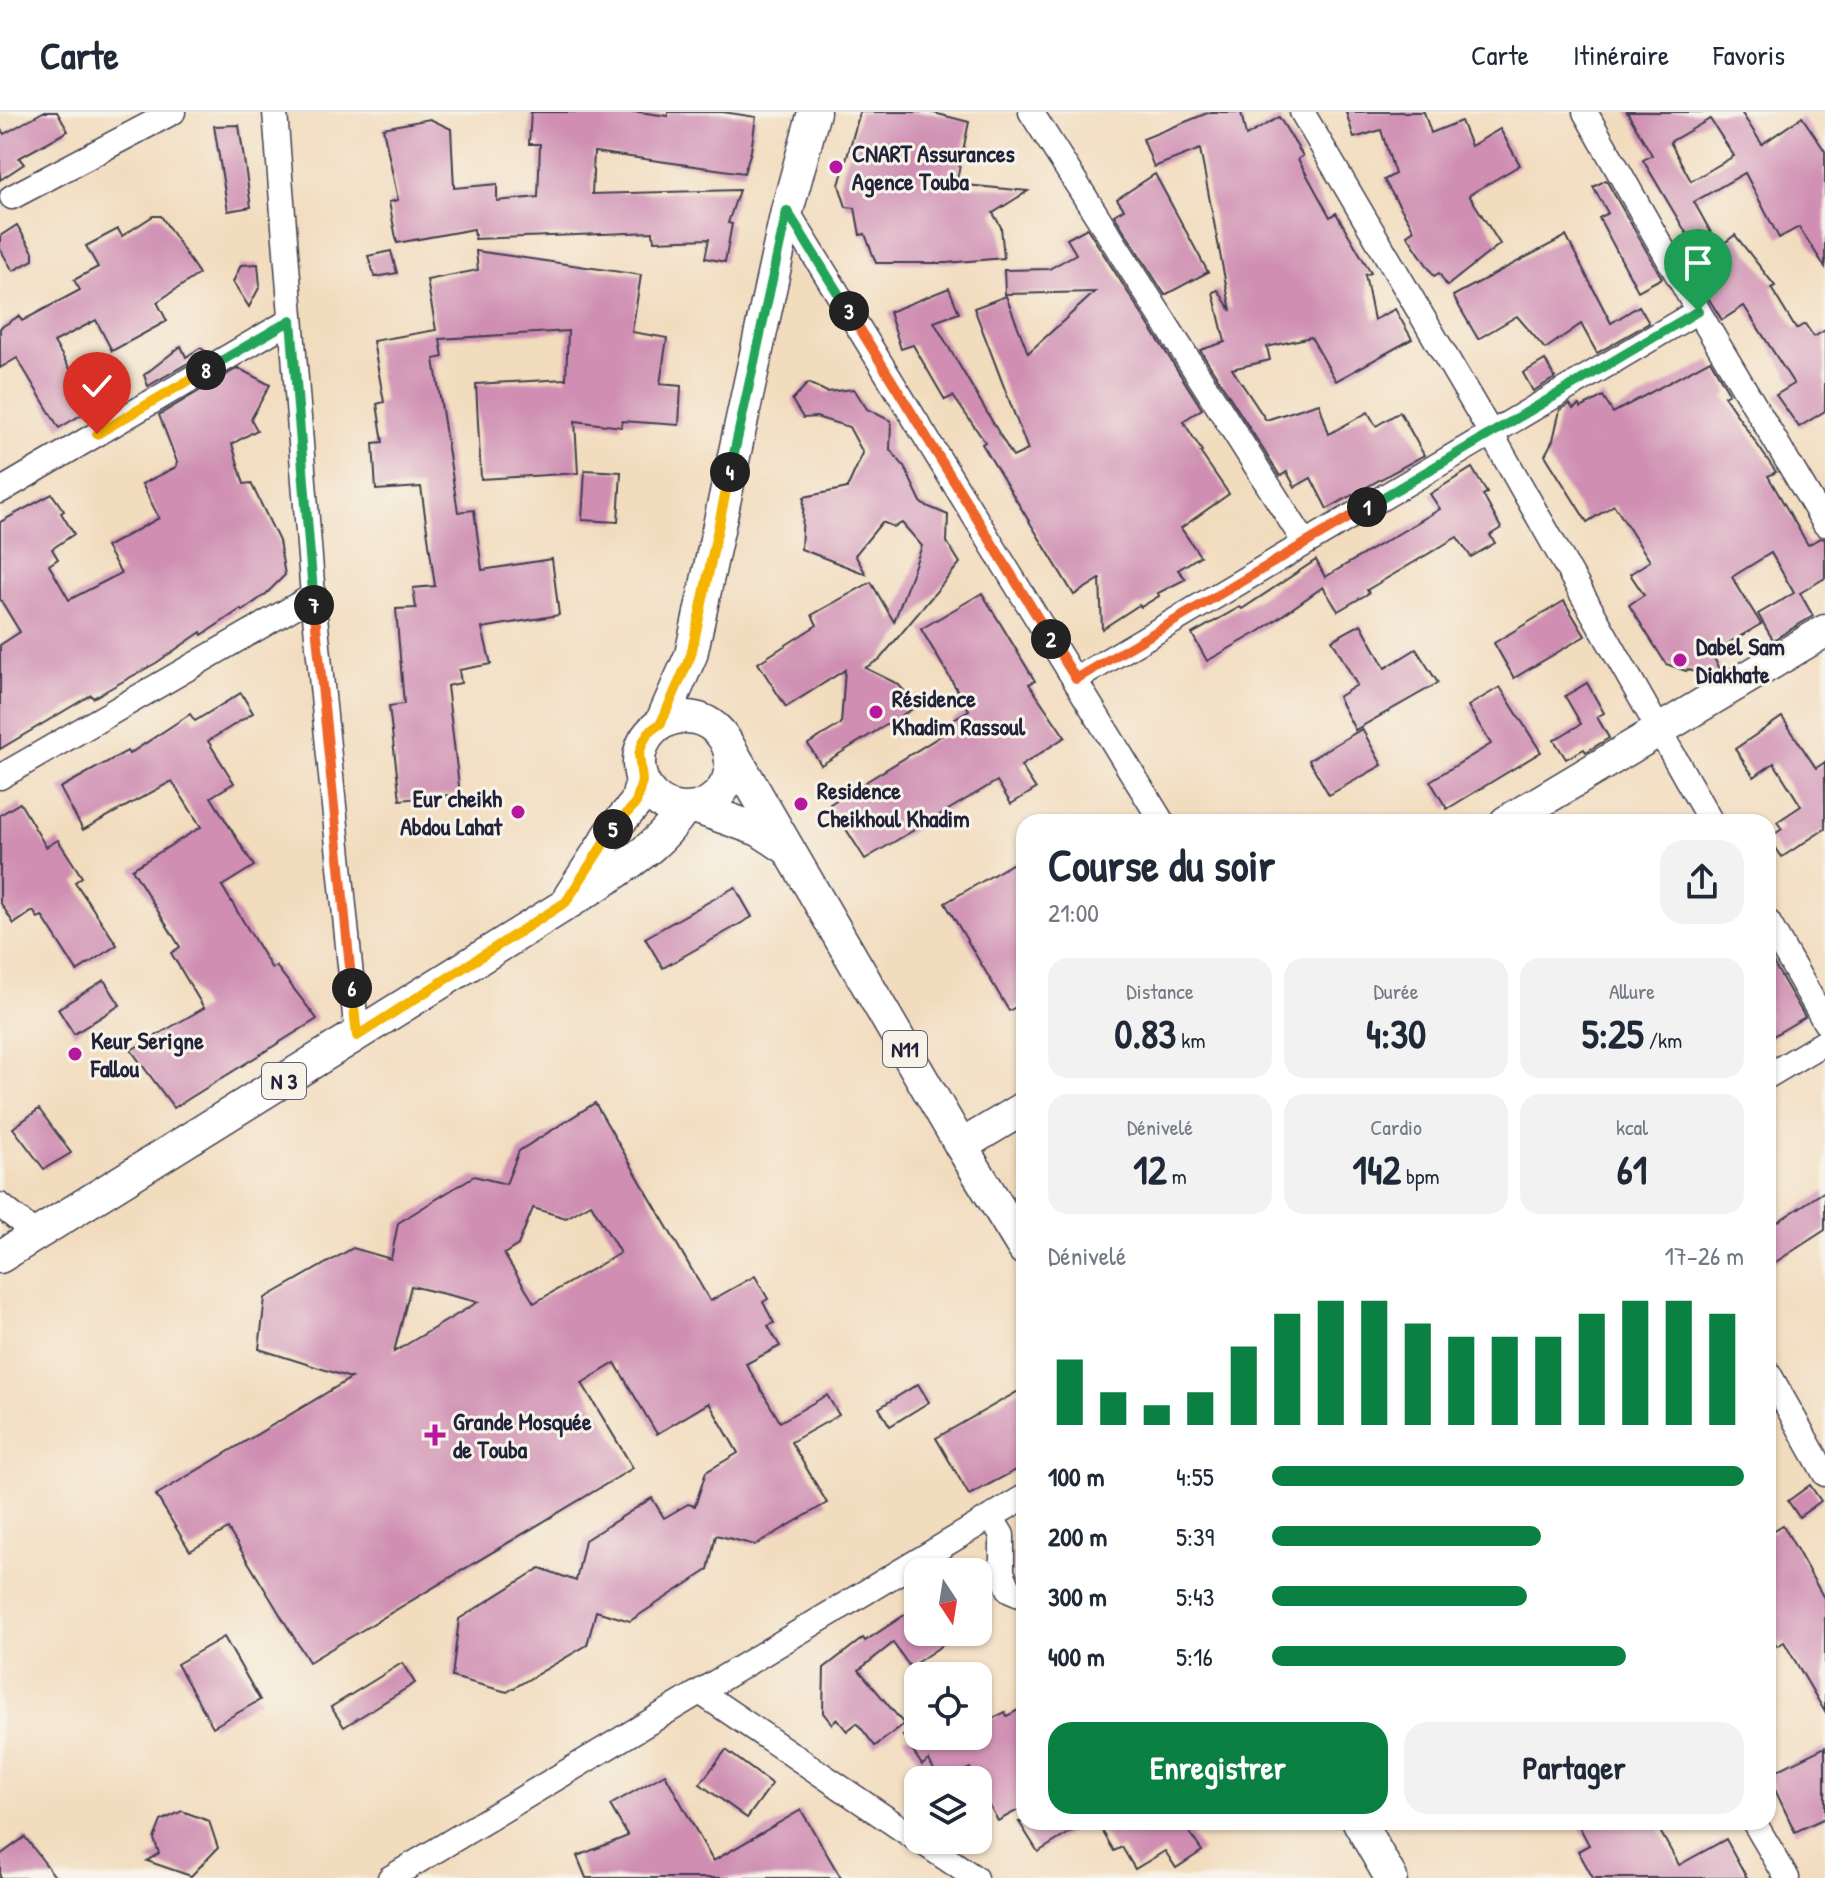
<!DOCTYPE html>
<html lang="fr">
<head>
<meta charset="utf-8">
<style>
	body { margin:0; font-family:"Patrick Hand",sans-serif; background:#f2f2f3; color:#1f2937; height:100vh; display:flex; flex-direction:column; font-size:30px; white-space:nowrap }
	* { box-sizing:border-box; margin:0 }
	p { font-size:26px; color:#747a83 }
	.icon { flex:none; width:44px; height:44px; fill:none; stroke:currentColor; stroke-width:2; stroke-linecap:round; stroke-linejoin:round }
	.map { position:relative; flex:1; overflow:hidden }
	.panel { position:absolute; left:1016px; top:702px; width:760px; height:1016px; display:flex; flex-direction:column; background:#fff; border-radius:24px; box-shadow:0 2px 6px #0004 }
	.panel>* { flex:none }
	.needle { width:52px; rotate:168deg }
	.buttons { position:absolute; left:904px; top:1446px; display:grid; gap:16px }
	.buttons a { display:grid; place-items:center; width:88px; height:88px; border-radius:16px; background:#fff; box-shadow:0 2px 6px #0004; font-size:40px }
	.pin { position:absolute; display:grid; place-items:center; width:68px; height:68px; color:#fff; margin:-82px -34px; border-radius:50% 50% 50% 0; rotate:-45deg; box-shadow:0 0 8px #0007 }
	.pin .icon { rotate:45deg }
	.km { position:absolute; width:40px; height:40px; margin:-20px; border-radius:50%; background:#222; color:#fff; font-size:22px; line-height:40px; text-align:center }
	.round { display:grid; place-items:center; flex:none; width:84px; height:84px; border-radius:24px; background:#f2f2f3 }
	.headline { display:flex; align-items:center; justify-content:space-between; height:136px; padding:0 32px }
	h1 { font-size:44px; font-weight:700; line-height:60px }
	.figures { display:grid; grid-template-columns:repeat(3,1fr); gap:12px; height:136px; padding:8px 32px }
	.figures div { display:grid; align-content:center; border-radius:20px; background:#f2f2f3; text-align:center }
	.figures b { font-size:40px; font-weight:700 }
	.figures small { font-size:22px; font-weight:400 }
	.figures p { font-size:22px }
	.chart { height:224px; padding:16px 32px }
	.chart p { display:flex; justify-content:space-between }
	.chart svg { width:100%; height:144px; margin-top:8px; stroke:#0b8043; stroke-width:6 }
	.primary-button { display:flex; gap:16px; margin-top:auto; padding:16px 32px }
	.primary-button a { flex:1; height:92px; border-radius:24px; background:#0b8043; color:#fff; font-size:32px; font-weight:700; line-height:92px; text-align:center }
	.primary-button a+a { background:#f2f2f3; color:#1f2937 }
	ul { padding:0 32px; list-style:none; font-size:26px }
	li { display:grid; grid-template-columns:128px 96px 1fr; align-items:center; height:60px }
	li i { height:20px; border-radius:10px; background:#0b8043 }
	header { display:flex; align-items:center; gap:48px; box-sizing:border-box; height:112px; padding:0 40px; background:#fff; border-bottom:2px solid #e0e1e3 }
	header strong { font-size:38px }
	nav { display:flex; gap:44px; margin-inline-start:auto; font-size:28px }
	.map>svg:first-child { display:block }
</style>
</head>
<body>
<header>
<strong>Carte</strong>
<nav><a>Carte</a><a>Itinéraire</a><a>Favoris</a></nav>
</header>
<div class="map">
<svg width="1825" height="1766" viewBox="0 0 1825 1766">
	<rect width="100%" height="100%" fill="#f7f3e8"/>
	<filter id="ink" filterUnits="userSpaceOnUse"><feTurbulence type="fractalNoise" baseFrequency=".0125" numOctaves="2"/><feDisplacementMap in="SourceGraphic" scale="16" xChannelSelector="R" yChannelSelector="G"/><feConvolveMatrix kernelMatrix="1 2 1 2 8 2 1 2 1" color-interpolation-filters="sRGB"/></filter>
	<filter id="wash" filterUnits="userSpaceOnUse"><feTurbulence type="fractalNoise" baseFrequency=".006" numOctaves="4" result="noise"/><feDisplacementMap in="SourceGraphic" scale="32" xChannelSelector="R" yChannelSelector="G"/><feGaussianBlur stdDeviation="1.8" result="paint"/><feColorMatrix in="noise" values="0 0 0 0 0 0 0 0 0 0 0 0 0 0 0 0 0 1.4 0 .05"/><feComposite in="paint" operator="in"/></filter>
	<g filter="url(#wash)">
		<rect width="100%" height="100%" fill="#f2dcbe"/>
		<g id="blocks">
			<g fill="#cf8eb2" fill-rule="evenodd">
				<path d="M43,0H57L68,19L19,46L24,52L0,68V16L4,22Z"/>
				<path d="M531,0H639L668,4V0H723L756,5L751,39L744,61L594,40L592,82L739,78L728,111L732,112L725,150L705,146L709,127L654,129L653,120L475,127L474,117L397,131L389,90L398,88L383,16L430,7L451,17L454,76L497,72V89L538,85L540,32H529Z"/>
				<path d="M860,0H930L969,10L956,72L1028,79L993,101L1001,115L1004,146L946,151H876L865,122L860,123L855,96L846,95L839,73Z"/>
				<path d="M1210,0H1241L1246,24L1279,5L1303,44L1298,47L1330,105L1336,101L1371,161L1365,163L1374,208L1395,197L1412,227L1336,269L1311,225L1267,235L1270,248L1232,257L1266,308L1319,291L1329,322L1368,300L1376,314L1400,300L1424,343L1327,397L1311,366L1295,375L1287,360L1280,364L1200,238L1225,230L1213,180L1218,178L1231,199L1200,37L1154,55L1143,27Z"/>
				<path d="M1346,0H1424L1431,21L1461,9L1471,34L1500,17L1520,53L1469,83L1500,132L1447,174L1439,161L1434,164L1407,123L1414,118L1384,68L1395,62L1381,18L1354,26Z"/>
				<path d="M1627,0H1741L1762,32L1802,5L1825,39V155L1799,115L1779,126L1745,61L1694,90L1719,135L1735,123L1775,174L1771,176L1796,217L1805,212L1814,225L1825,218V299L1799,315L1776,283L1794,272L1744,194L1722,208L1702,176L1722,163L1688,124L1643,48L1652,43ZM1710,7L1734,44L1691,69L1670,30Z"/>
				<path d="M239,13L251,95L228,99L214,14Z"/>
				<path d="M1155,62L1208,160L1165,183L1114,103L1124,97L1117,87Z"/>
				<path d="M1606,68L1662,166L1638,179L1599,106L1608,101L1593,75Z"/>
				<path d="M153,104H161L199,162L157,190L167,209L112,239L96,208L54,230L93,296L59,316L17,246L0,256V216L19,204L22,209L80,178L74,168L98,155L86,134L118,117L122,124Z"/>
				<path d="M17,113L33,140V148L13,159L0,137V124Z"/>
				<path d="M1087,116L1202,297L1183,309L1202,339L1200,340L1229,382L1181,416L1200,444L1178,458L1186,467L1158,481L1159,484L1141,495L1139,493L1102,517L1100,467L1074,483L982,332L985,330L953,284L945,288L913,233L901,237L889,200L949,176L959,201L934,210L1013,345L1028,338L974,196L1006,184L1028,241L1095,180L1005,182L1004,158L1049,157L1076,142L1067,127Z"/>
				<path d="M1566,124L1611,211L1639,194L1649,211L1597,241L1581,212L1545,237L1517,204L1478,227L1453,184Z"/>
				<path d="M391,139L397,161L375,165L368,144Z"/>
				<path d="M476,139L641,163L632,220L667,226L660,272L681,274L679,313L622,309L621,315L575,309L578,361L481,367L476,272L566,267L568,219L440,227L443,245L434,247L458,400L474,398L482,458L552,447L559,503L482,516L491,552L459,558L461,571L447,574L460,682L400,688L389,594L404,592L396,497L416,496L413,476L435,474L421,375L376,378L373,331L383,330L377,292L384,290L373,229L436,218L427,168L478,158Z"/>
				<path d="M258,152L260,174L249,195L233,170L241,153Z"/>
				<path d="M181,234L186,245L200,236L207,240L148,274L144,263Z"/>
				<path d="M1545,248L1555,266L1533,279L1523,261Z"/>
				<path d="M1710,248L1729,281L1724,284L1776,360L1768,364L1808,433L1820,426L1825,427V466L1800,481L1813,504L1773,528L1758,502L1794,481L1771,441L1732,465L1761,512L1711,541L1720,557L1706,566L1688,557L1686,559L1666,552L1629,493L1644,483L1630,462L1650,449L1614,393L1587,410L1545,343L1553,328L1560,298L1570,292L1573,297L1579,293L1581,296L1603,284L1613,301Z"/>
				<path d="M238,256L270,273L251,307L257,318L232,332L244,372L251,371L279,429L285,463L266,482L242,499L241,497L202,523L201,520L156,551L93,586L91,583L0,637V533L20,520L0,487V410L52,382L64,399L61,401L74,422L52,437L58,447L49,453L69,488L121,461L106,435L159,406L142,372L176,355L177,350L159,303Z"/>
				<path d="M808,271L827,280L854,277L867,297L891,309L890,338L904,354L922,392L948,403L947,430L960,451L880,547L865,556L898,572L907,582L912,597L821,653L808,632L841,612L845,558L786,595L758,551L817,513L812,503L871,470L894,510L922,434L902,411L894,415L882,410L855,443L866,462L801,437L804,385L847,376L863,341L849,315L816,305L803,306L792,288Z"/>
				<path d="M1472,356L1487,381L1483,383L1501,416L1490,423L1495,431L1471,445L1457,425L1367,478L1369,481L1338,499L1323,475L1260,519L1207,549L1192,522L1240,495L1242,497L1316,448L1325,465L1440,397L1430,382Z"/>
				<path d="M585,358L621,360L618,410L582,408Z"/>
				<path d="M982,481L1035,569L1029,572L1065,625L1021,654L1036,677L1011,692L997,669L865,747L830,692L955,615L952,608L969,598L921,517Z"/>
				<path d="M1564,489L1585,524L1514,566L1494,531Z"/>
				<path d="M1361,512L1385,556L1416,537L1438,571L1355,618L1338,585L1357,573L1332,528Z"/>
				<path d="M1587,571L1604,601L1597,605L1609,626L1586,640L1584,637L1566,647L1554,628L1581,612L1565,584Z"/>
				<path d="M1500,575L1541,640L1447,697L1430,669L1491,632L1468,594Z"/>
				<path d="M241,581L253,601L208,629L234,671L211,685L254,754L222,774L272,857L276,854L317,907L174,996L131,938L204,896L171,841L180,835L132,757L201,715L172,669L83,718L60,676L127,639L129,642L190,602L195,609Z"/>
				<path d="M1782,605L1816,656L1825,650V717L1782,745L1769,726L1782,717L1777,710L1801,694L1774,651L1754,665L1735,637Z"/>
				<path d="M1362,617L1382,653L1329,683L1309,648Z"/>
				<path d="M20,691L46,735L58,728L82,765L75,770L117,833L77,859L42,804L38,806L33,799L14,812L0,790V703Z"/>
				<path d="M1024,745V890L1009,899L945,791Z"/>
				<path d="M735,775L752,805L663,856L645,826Z"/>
				<path d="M1768,842L1805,905L1768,927Z"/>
				<path d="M104,868L120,893L74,922L58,897Z"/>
				<path d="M595,991L710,1189L755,1164L768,1187L763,1190L774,1211L768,1214L780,1234L746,1252L780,1310L827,1283L839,1303L791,1330L827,1391L755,1433L716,1423L708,1458L630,1509L596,1499L587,1533L507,1580L452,1565L459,1507L540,1456L576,1469L585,1428L652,1386L664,1406L688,1392L695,1394L706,1360L738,1341L709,1291L657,1322L615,1251L582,1271L633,1356L309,1550L228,1417L190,1439L156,1383L351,1266L259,1237L265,1186L353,1136L391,1147L398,1111L474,1064L506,1072L519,1039ZM591,1092L620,1141L534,1191L504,1142L518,1133L533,1096L566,1106ZM411,1174L478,1190L394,1240Z"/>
				<path d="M39,997L71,1041L44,1057L13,1016Z"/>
				<path d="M1825,1079V1118L1768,1155V1116Z"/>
				<path d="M918,1272L929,1290L890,1314L879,1296Z"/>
				<path d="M1024,1276V1354L969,1383L936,1326Z"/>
				<path d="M1810,1373L1821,1389L1799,1405L1788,1389Z"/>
				<path d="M1783,1413L1825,1488V1600L1784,1530L1777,1534L1768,1519V1422Z"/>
				<path d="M918,1494V1520H962L910,1555L893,1531L859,1558L904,1612L875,1634L857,1611L847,1619L837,1607L832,1612L823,1601L824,1556L863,1526L865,1529Z"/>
				<path d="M224,1525L260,1588L213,1615L177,1552Z"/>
				<path d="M402,1551L415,1571L344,1615L331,1595Z"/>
				<path d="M1024,1595V1695L998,1709L970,1656L946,1668H939L929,1648L922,1653L903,1624H978V1614L1005,1600L1007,1604Z"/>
				<path d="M1825,1635V1706L1795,1720L1768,1663Z"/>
				<path d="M726,1638L772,1672L747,1706L700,1672Z"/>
				<path d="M665,1662L713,1749L801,1698L841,1766H586L577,1744L628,1724L610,1693Z"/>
				<path d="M182,1699L209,1709L218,1736L191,1764L147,1749L159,1741L154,1727L161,1709Z"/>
				<path d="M1019,1710H1087L1038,1740Z"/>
				<path d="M1097,1710H1182L1202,1739L1176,1756L1165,1739L1135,1757L1122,1735L1114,1739Z"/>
				<path d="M1577,1710H1655L1679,1753L1726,1727L1747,1766H1593L1578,1739L1589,1733Z"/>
				<path d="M25,1725L56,1766H0V1743Z"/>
			</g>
		</g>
	</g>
	<g filter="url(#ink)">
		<use href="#blocks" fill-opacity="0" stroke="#413e4f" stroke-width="2"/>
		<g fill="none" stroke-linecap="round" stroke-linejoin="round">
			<g stroke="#413e4f" stroke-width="27">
				<g id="minor">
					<path d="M275,0L313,484L357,924"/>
					<path d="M1031,0L1305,431"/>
					<path d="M1302,0L1492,323L1711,710"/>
					<path d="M1585,0L1698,199L1825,412"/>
					<path d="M12,85L173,0"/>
					<path d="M787,99L1162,710"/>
					<path d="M0,379L291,208"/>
					<path d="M1076,567L1698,199"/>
					<path d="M0,665L313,484"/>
					<path d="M1768,810L1825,910"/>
					<path d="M1768,964L1825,930"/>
					<path d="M0,1093L37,1123"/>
					<path d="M1768,1260L1825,1362"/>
					<path d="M991,1405L1002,1423V1460L1010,1479L1024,1485"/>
					<path d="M700,1580L918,1728"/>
					<path d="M1754,1710L1787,1766"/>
					<path d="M919,1728L975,1766"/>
					<path d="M390,1766L1024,1385"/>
				</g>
			</g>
			<g stroke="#413e4f" stroke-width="35">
				<g id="major">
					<circle cx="685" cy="651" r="46"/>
					<path d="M661,611L691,543L787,99L814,0"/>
					<path d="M728,633L961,1034L1024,1137"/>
					<path d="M697,696L759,718L788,737"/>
					<path d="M1506,710L1825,519"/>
					<path d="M570,784L614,716L636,691L642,669"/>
					<path d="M961,1034L1024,996"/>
					<path d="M0,1145L605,768C638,745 661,731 683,698"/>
					<path d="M1359,1710L1391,1766"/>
				</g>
			</g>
			<use href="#minor" stroke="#fff" stroke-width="24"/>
			<use href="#major" stroke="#fff" stroke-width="32"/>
		</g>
	</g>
	<g fill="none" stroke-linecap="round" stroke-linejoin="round" filter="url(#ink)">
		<g stroke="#fff" stroke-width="16">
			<path id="split-1" d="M1367,395L1698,199"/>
		</g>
		<g stroke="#fff" stroke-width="16">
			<path id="split-2" d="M1051,527L1076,567L1367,395"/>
		</g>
		<g stroke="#fff" stroke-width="16">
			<path id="split-3" d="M849,199L1051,527"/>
		</g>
		<g stroke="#fff" stroke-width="16">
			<path id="split-4" d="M730,360L787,99L849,199"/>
		</g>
		<g stroke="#fff" stroke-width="16">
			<path id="split-5" d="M613,717L636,691L642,669L639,642L643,630L649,620L661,611L691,543L730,360"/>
		</g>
		<g stroke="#fff" stroke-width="16">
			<path id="split-6" d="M352,876L357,924L566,790L613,717"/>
		</g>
		<g stroke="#fff" stroke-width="16">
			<path id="split-7" d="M314,493L352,876"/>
		</g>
		<g stroke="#fff" stroke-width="16">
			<path id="split-8" d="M206,258L291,208L314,493"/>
		</g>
		<g stroke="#fff" stroke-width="16">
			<path id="split-9" d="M97,322L206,258"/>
		</g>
		<use href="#split-1" stroke="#22a559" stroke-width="10"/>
		<use href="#split-2" stroke="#f0652b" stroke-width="10"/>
		<use href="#split-3" stroke="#f0652b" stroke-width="10"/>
		<use href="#split-4" stroke="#22a559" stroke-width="10"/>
		<use href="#split-5" stroke="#f5b400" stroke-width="10"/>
		<use href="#split-6" stroke="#f5b400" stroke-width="10"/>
		<use href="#split-7" stroke="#f0652b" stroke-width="10"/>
		<use href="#split-8" stroke="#22a559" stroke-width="10"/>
		<use href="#split-9" stroke="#f5b400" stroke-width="10"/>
	</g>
	<g fill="#b5179e" stroke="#f7f3e8" stroke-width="3">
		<circle cx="836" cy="55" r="8"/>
		<circle cx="1680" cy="548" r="8"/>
		<circle cx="876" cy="600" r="8"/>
		<circle cx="801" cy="692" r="8"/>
		<circle cx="518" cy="700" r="8"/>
		<circle cx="75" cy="942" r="8"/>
		<path d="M431 1311h8v8h8v8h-8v8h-8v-8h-8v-8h8z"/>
	</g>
	<g text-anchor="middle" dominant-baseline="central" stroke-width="6" stroke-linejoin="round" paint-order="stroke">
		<g fill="#f7f3e8" stroke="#62616f" stroke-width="2">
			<rect x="883" y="919" width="44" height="36" rx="6"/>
			<rect x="262" y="951" width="44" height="36" rx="6"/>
		</g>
		<g font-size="22" font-weight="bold" fill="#22223b">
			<text x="905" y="937">N11</text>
			<text x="284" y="969">N 3</text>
		</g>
		<g font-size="24" font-weight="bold" fill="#22223b" stroke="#f7f3e8" text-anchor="start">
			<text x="852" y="41">CNART Assurances<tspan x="852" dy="28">Agence Touba</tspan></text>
			<text x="1696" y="534">Dabel Sam<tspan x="1696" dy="28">Diakhate</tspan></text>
			<text x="892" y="586">Résidence<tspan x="892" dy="28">Khadim Rassoul</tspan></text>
			<text x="817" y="678">Residence<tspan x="817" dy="28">Cheikhoul Khadim</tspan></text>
			<text x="502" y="686" text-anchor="end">Eur cheikh<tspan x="502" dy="28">Abdou Lahat</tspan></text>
			<text x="91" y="928">Keur Serigne<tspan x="91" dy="28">Fallou</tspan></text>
			<text x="453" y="1309">Grande Mosquée<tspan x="453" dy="28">de Touba</tspan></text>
		</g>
	</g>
</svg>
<div class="buttons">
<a><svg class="needle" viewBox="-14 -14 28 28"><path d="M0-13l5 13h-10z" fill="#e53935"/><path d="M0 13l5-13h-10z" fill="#747a83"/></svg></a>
<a><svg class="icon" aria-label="locate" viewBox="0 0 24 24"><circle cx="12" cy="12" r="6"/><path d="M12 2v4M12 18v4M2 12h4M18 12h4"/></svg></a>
<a><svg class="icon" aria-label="layers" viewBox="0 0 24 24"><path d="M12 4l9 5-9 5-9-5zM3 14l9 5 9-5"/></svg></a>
</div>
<div class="pin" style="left:1698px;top:199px;background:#1e9e55"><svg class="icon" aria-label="arrive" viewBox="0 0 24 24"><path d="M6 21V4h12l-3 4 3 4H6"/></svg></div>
<div class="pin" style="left:97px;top:322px;background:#d93025"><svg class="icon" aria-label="check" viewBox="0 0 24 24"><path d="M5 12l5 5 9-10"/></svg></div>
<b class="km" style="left:1367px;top:395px">1</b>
<b class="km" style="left:1051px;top:527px">2</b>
<b class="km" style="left:849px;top:199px">3</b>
<b class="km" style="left:730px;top:360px">4</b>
<b class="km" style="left:613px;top:717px">5</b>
<b class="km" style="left:352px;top:876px">6</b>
<b class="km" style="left:314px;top:493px">7</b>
<b class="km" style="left:206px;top:258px">8</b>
<section class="panel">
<div class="headline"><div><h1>Course du soir</h1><p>21:00</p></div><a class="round"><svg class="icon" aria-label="share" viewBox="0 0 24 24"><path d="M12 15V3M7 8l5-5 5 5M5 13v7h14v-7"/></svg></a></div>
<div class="figures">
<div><p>Distance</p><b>0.83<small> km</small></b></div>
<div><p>Durée</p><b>4:30</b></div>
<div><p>Allure</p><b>5:25<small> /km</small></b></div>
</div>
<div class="figures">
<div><p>Dénivelé</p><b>12<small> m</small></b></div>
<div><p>Cardio</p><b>142<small> bpm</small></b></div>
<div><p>kcal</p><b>61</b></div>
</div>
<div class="chart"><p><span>Dénivelé</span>17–26 m</p>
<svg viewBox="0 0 160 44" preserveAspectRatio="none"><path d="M5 44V24M15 44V34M25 44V38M35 44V34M45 44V20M55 44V10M65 44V6M75 44V6M85 44V13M95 44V17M105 44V17M115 44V17M125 44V10M135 44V6M145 44V6M155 44V10"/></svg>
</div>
<ul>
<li><b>100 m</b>4:55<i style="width:100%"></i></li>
<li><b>200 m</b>5:39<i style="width:57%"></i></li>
<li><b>300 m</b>5:43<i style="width:54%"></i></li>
<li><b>400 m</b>5:16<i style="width:75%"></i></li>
</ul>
<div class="primary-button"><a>Enregistrer</a><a>Partager</a></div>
</section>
</div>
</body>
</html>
